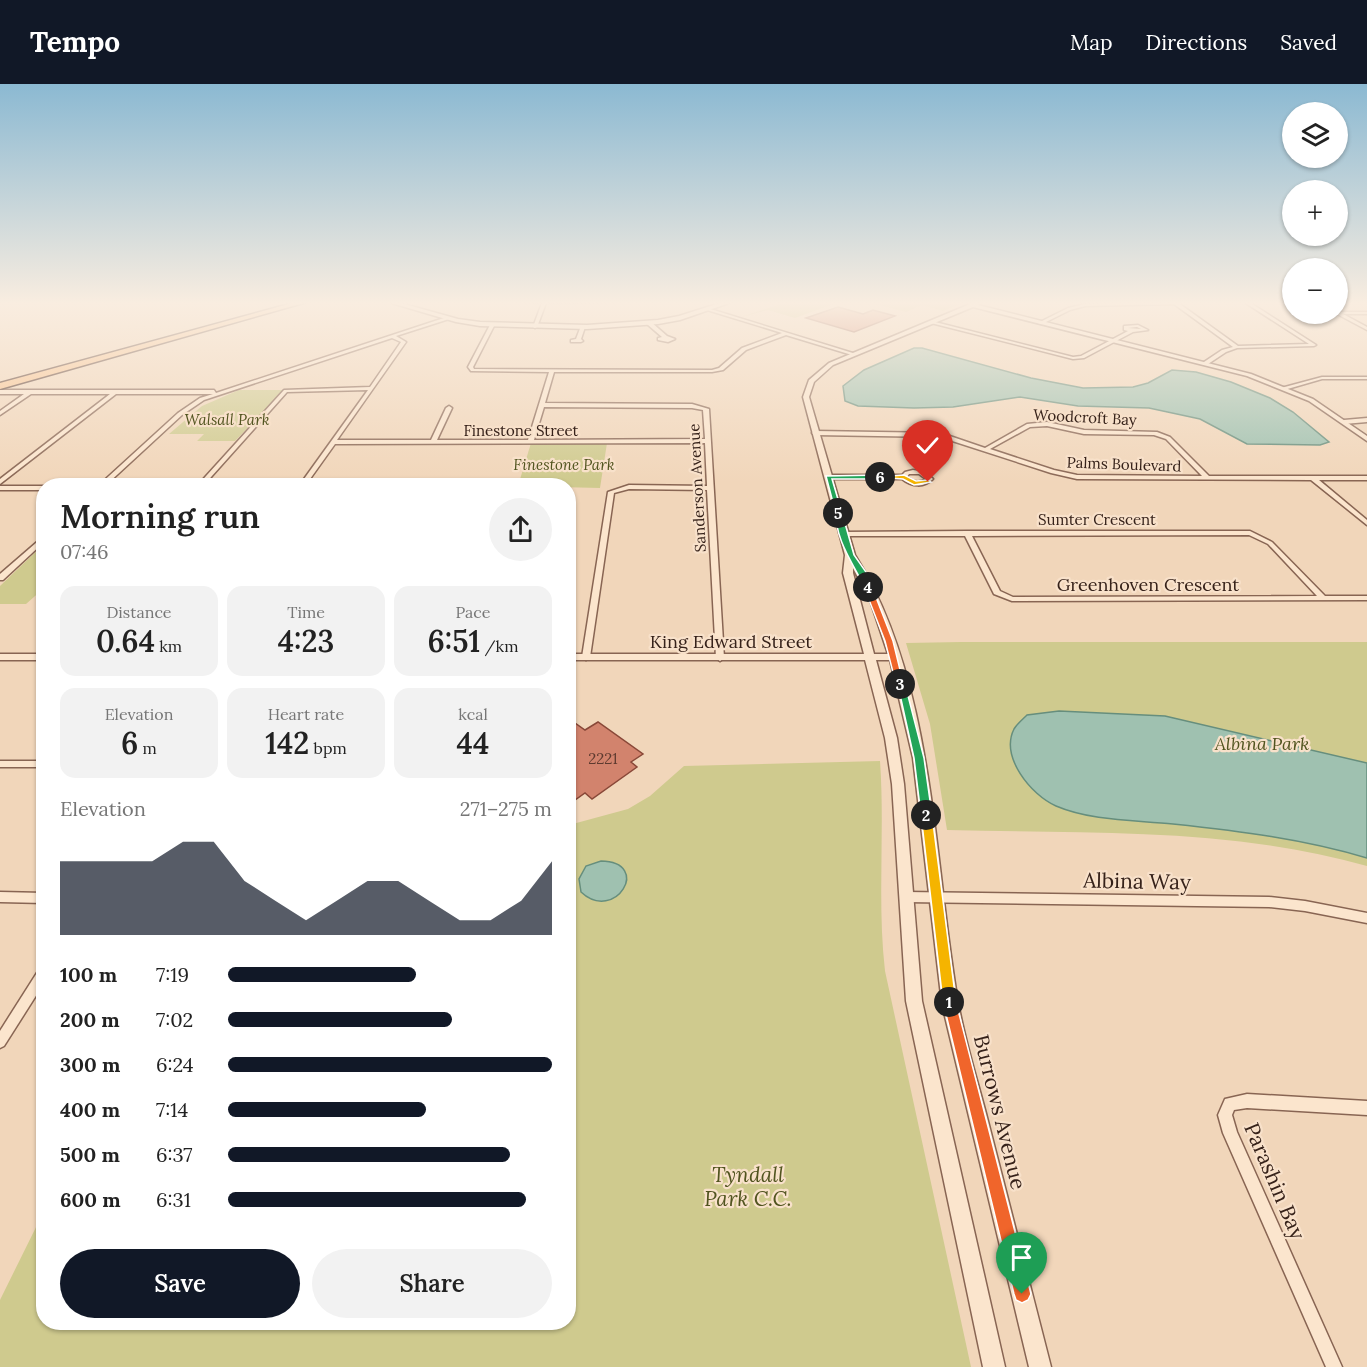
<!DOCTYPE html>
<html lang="en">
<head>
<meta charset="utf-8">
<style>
	body { margin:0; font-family:Lora,serif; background:#f2f2f2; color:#222; height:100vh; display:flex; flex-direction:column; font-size:22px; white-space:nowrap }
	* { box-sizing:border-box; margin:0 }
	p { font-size:20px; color:#767676 }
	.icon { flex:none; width:33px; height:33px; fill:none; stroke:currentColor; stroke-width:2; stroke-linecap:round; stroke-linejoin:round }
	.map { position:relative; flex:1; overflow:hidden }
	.drawer { position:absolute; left:36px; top:394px; width:540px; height:852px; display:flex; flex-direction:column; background:#fff; border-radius:24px; box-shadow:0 2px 4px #0004 }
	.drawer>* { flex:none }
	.controls { position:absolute; left:1282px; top:18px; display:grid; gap:12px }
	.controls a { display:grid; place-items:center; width:66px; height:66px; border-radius:50%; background:#fff; box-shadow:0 2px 4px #0004; font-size:30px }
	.pin { position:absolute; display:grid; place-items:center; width:51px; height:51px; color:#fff; margin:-62px -26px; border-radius:50% 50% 50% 0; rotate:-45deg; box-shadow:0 0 6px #0007 }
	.pin .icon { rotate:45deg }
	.km { position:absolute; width:30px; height:30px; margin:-15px; border-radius:50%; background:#222; color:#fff; font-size:16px; line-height:30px; text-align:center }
	.round { display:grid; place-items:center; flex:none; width:63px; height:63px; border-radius:32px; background:#f2f2f2 }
	.head { display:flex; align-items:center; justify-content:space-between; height:102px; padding:0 24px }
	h1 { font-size:33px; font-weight:600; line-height:45px }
	.metrics { display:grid; grid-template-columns:repeat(3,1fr); gap:9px; height:102px; padding:6px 24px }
	.metrics div { display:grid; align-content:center; border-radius:15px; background:#f2f2f2; text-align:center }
	.metrics b { font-size:30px; font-weight:600 }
	.metrics small { font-size:16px; font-weight:400 }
	.metrics p { font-size:16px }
	.chart { height:168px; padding:12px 24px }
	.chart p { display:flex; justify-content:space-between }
	.chart svg { width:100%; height:108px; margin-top:6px; fill:#111827; opacity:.7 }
	.action { display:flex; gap:12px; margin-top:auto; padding:12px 24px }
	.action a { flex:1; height:69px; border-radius:36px; background:#111827; color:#fff; font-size:24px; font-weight:600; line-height:69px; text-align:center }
	.action a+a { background:#f2f2f2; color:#222 }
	ul { padding:0 24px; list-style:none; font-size:20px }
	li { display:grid; grid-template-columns:96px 72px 1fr; align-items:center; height:45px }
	li i { height:15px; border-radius:8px; background:#111827 }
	header { display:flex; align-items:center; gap:36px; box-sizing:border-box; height:84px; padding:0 30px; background:#111827; color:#fff }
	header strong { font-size:28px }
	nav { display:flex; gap:33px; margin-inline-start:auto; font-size:21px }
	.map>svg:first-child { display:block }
</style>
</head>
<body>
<header>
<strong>Tempo</strong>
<nav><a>Map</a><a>Directions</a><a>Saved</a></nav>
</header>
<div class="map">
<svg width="1367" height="1283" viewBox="0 0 1367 1283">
	<rect width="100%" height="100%" fill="#f1d6ba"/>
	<g fill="#cfca8e">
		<path d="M787,218H839L795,234L768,226L741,233Z"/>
		<path d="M869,218H965L943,227L922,221L906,228Z"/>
		<path d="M239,306H284L235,357H197L204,350H169L202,322Z"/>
		<path d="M531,359H607L600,404L518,402Z"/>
		<path d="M43,461V505L26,520H0V502Z"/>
		<path d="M961,558H1367V782C1231,743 1087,750 947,746L930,640L906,559Z"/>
		<path d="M880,677C885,747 877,818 885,887L971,1283H0V1216L43,1129L44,1239H568L569,741L628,725L650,712L684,682Z"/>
	</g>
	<g fill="#9fc1b0" stroke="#668e7d" stroke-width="1.5">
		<path d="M914,264H922L1031,294L1083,304L1133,303L1148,299L1172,286L1196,288L1231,298L1270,314L1293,328L1329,358L1320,361L1247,360L1200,335L1149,324L1078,322L1020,313L953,323L914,324L858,322L845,317L843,302L864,286Z"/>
		<path d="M1059,627L1165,632L1367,679V774C1304,755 1239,747 1173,740C1135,736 1091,737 1056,722C1031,711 1000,673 1014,645C1017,640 1023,635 1027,631Z"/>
		<path d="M601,777C653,778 615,840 581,808L579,795L586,782Z"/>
	</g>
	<g fill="#d2836d" stroke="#894838" stroke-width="1.5">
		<path d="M838,223L863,230L873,226L895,232L854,248L806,234Z"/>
		<path d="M568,634L585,646L598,638L643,670L631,678L637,683L592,715L585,709L568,721Z"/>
	</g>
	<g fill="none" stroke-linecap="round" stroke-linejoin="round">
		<g stroke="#886553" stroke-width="3">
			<g id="minor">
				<path d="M525,218H615L546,219L537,243L535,244L533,243L542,219Z"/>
				<path d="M1177,218L1238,262L1309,260L1244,218H1249L1316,261L1314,262L1237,264L1226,268L1208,280H1204V278L1222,266L1233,263L1174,220L1085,222L1070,226L1042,240L1038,239L1068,224L1085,220Z"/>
				<path d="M707,224L856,270L852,271L786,251L746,266L723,286L712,288H554L545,319L692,320L709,325L724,574L720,577L716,574L707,406L629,405L614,409L590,573L586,576L582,573L608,408L629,401L707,402L705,359L335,360L305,402H299L368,306L287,308L203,402H197L284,306L370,303L401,258L392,254L204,316L182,331L105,402H98L178,329L200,314L213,310H116L0,400V395L110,310H31L0,331V327L24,310H0V306H214L216,309L447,233L449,235L396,252L406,258L337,356H431L446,324L449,322L452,324L437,356H528L549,288L471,287L468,283L490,241L494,242L473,283L474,285L712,286L719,284L742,264L782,249L707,226ZM544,323L692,324L703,326L705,355L534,356Z"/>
				<path d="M1338,228H1367V230H1343L1367,243V246L1337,230Z"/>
				<path d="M931,237L1073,273L1081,272L1128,247L1124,246V242L1138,241L1148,246L1133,248L1084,274L1073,275L931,239ZM1137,243L1141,245L1128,244Z"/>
				<path d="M647,238H651L667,252L675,255L668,258L658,256V254L662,253L647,240Z"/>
				<path d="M581,242L585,243L581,255L583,257L581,258H571V256L576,255Z"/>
				<path d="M1322,293H1367V295H1322L1284,306L1281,304Z"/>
				<path d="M1367,334V338L1344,340L1341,338L1344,336Z"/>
				<path d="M1047,338L1084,346L1157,348L1170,353L1209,392H1367V396H1319L1367,436V441L1311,396L1077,395L1051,389L940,353L815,351L812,349L815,347L941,349L985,364L1027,340ZM1047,342L1084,350L1154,351L1166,355L1202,392L1077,391L1054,386L990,365L1030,343Z"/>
				<path d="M913,386L925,388L933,395C924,404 912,403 902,395H828L825,393L828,391H902L905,388ZM909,390H919L926,395C920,399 913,398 907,393Z"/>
				<rect x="0" y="402" width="44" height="4"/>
				<path d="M967,447H1250L1272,458L1325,512H1367V516L1012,517L994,510L965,452H844L841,450L844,448ZM1249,451L1268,460L1317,512L1013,513L1000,507L972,452Z"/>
				<path d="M44,452V458L3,496H0V490Z"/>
				<rect x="0" y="677" width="44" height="6"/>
				<path d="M0,808L44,809V819L0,818Z"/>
				<path d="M906,808L1269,813L1305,817L1367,829V839L1305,827L1269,823L906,818L902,816L901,813L902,810Z"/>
				<path d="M44,883V899L4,962L0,964V947L40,884Z"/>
				<path d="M1247,1010L1367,1017V1031L1247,1024L1234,1026L1232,1031L1237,1048L1342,1283H1326L1223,1049L1218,1031L1225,1015Z"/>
			</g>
		</g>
		<g stroke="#886553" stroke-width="3">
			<g id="tertiary">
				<path d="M388,218H397L458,235L480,238L587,241L658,236L679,232L723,218H732L680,236L658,240L587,245L480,242L456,238Z"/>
				<path d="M975,218H983L978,221L1251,290L1313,315L1367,352V357L1309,317L1247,292L973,223L833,281L814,298L809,313L855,471C935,598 933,774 958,918C965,958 978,998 988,1037C1009,1119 1030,1201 1051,1283H1029L942,920L913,674L890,576H876L897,654L904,700L922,917L1005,1283H983L906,917L892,700L885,654L865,576H568V570H864L843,489L845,471L803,313L809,296L829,279ZM853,484L870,516L888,570H874L853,489Z"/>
				<rect x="0" y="570" width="44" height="6"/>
			</g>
		</g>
		<g stroke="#553529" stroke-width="3">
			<path id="primary" d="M296,218H307L0,305V299Z"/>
		</g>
		<use href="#minor" fill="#fbe5cd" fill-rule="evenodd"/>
		<use href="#tertiary" fill="#fbe5cd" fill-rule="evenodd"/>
		<use href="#primary" fill="#f8c28d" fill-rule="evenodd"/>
	</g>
	<linearGradient id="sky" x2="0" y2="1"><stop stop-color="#8bb9d2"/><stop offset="0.55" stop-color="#f9ede0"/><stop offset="1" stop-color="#f9ede0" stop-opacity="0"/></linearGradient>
	<rect width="1367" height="398" fill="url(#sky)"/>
	<path fill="#f0652b" stroke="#fff" stroke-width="1.5" d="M949,912L954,913L956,918L1031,1210L1028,1216L1022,1219L1016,1216L1014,1210L943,918L945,913Z"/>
	<path fill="#f5b400" stroke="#fff" stroke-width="1.5" d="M926,726L932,731L956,918L954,922L949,924L945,922L943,918L921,731Z"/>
	<path fill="#22a559" stroke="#fff" stroke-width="1.5" d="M897,597L905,600L924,674L932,731L926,735L921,731L914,674Z"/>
	<path fill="#f0652b" stroke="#fff" stroke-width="1.5" d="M868,500L872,503L893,557L904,602L896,600L885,557L864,503Z"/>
	<path fill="#22a559" stroke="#fff" stroke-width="1.5" d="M836,427L842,429L854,471L866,488L871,504H865C854,481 834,454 836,427Z"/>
	<path fill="#22a559" stroke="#fff" stroke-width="1.5" d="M880,391L882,395H832L842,429L836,430L826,392Z"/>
	<path fill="#f5b400" stroke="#fff" stroke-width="1.5" d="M904,391L916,397L928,396L931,398L914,401L903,395L877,393Z"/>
	<g text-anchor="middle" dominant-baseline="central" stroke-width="4.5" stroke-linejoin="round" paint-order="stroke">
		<g font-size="15" fill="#36221a" stroke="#f8e1ca">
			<text transform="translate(1085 333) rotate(3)">Woodcroft Bay</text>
			<text x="521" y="346">Finestone Street</text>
			<text transform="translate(1124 380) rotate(2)">Palms Boulevard</text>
			<text transform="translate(697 404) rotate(-93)">Sanderson Avenue</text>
			<text x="1097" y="435">Sumter Crescent</text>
		</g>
		<g font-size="15" font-style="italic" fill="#51541f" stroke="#f8e1ca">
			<text x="227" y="335">Walsall Park</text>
			<text x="564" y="380">Finestone Park</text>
		</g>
		<g font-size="15" fill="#5d3a2f">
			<text x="603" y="674">2221</text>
		</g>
		<g font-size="18" fill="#36221a" stroke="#f8e1ca">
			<text x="1148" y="500">Greenhoven Crescent</text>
			<text x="731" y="557">King Edward Street</text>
		</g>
		<g font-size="18" font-style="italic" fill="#51541f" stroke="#f8e1ca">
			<text x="1262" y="659">Albina Park</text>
		</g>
		<g font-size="21" fill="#36221a" stroke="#f8e1ca">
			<text transform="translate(1137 797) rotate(1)">Albina Way</text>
			<text transform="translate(1000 1028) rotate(76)">Burrows Avenue</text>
			<text transform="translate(1275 1097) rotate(67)">Parashin Bay</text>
		</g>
		<g font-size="21" font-style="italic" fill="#51541f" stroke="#f8e1ca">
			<text x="748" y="1090">Tyndall<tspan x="748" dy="24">Park C.C.</tspan></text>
		</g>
	</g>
</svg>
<div class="controls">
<a><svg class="icon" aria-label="layers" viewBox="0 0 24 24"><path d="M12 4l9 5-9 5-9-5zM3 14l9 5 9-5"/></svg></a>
<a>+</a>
<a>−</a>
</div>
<div class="pin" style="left:1022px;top:1210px;background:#1e9e55"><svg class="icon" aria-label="arrive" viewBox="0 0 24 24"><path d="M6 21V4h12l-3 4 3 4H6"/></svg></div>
<div class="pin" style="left:928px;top:398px;background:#d93025"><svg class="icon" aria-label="check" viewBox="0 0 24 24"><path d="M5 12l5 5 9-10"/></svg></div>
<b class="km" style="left:949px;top:918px">1</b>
<b class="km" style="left:926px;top:731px">2</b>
<b class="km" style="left:900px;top:600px">3</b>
<b class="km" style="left:868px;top:503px">4</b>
<b class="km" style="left:838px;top:429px">5</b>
<b class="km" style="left:880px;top:393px">6</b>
<section class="drawer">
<div class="head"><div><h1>Morning run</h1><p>07:46</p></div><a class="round"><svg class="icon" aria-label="share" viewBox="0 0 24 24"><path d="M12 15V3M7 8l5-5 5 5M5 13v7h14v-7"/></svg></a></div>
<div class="metrics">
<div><p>Distance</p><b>0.64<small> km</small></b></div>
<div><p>Time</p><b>4:23</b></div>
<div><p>Pace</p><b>6:51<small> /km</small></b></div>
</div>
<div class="metrics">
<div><p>Elevation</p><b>6<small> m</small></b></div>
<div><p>Heart rate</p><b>142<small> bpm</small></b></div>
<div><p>kcal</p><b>44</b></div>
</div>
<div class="chart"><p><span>Elevation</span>271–275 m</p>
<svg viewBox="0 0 160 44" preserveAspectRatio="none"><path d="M0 44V14L10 14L20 14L30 14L40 6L50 6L60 22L70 30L80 38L90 30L100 22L110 22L120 30L130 38L140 38L150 30L160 14V44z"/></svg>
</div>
<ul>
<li><b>100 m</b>7:19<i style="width:58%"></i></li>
<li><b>200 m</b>7:02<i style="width:69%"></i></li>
<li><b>300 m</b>6:24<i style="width:100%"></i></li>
<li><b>400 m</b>7:14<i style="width:61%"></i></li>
<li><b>500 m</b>6:37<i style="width:87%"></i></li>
<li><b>600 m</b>6:31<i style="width:92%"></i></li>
</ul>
<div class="action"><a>Save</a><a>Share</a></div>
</section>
</div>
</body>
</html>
